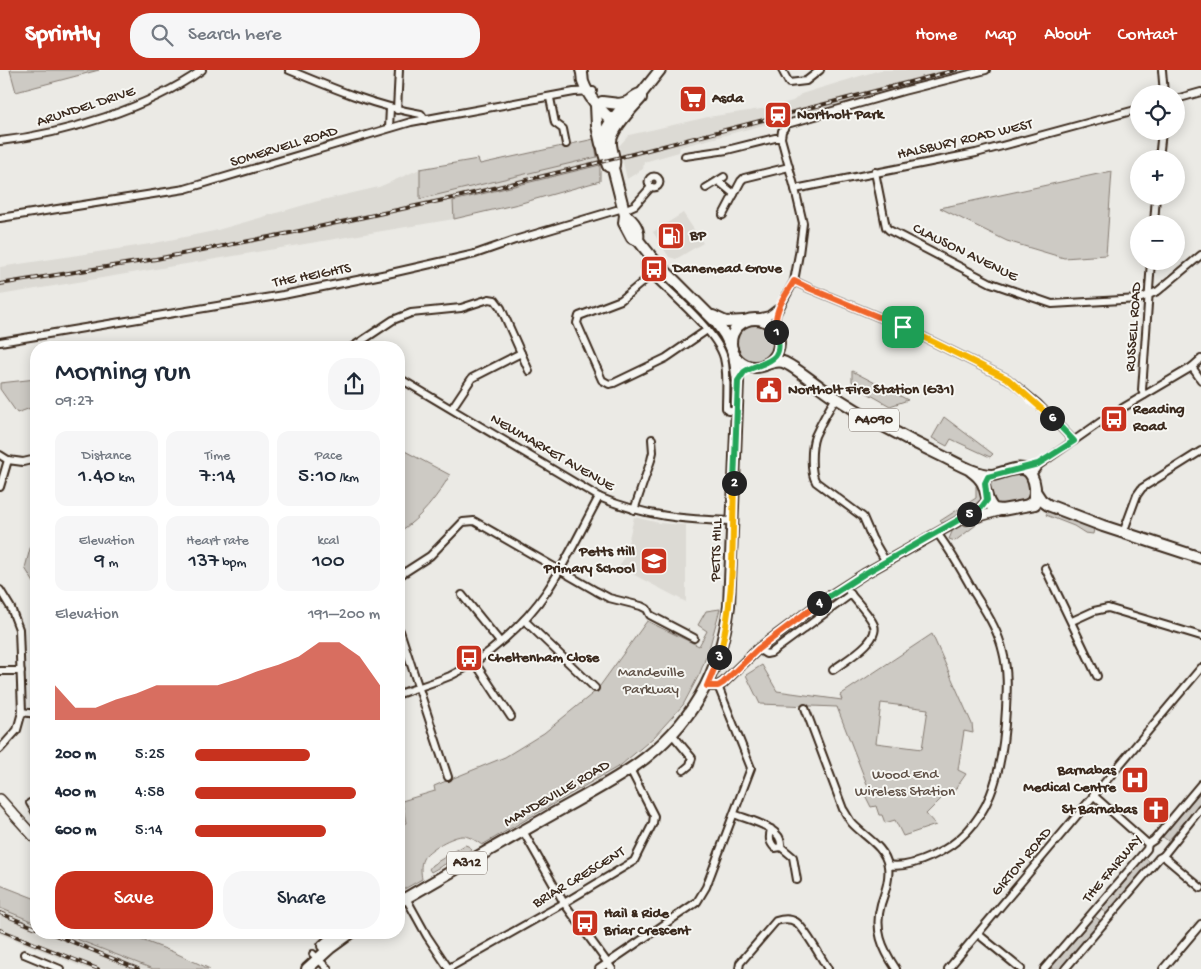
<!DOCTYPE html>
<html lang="en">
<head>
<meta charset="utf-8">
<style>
	body { margin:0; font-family:"Gochi Hand",sans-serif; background:#f6f6f7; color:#1f2937; height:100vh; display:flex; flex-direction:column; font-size:19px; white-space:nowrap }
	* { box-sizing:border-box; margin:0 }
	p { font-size:16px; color:#747a83 }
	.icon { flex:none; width:28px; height:28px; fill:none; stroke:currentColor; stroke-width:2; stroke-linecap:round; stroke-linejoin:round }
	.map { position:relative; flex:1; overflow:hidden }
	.panel { position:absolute; left:30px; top:271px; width:375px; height:598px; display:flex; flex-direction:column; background:#fff; border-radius:20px; box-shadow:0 2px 12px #0003 }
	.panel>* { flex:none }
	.fabs { position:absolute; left:1130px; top:15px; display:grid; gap:10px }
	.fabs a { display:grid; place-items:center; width:55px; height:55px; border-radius:50%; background:#fff; box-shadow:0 2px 12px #0003; font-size:25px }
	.pin { position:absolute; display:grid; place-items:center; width:42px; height:42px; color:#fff; margin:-21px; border-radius:10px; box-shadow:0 2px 8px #0006 }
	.km { position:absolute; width:25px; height:25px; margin:-12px; border-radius:50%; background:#222; color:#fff; font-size:14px; line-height:25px; text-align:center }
	.round { display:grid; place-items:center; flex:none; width:52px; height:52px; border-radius:20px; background:#f6f6f7 }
	.overview { display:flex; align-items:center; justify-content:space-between; height:85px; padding:0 25px }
	h1 { font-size:28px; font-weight:600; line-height:38px }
	.figures { display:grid; grid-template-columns:repeat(3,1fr); gap:8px; height:85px; padding:5px 25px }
	.figures div { display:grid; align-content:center; border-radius:12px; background:#f6f6f7; text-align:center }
	.figures b { font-size:21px; font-weight:600 }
	.figures small { font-size:14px; font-weight:400 }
	.figures p { font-size:14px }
	.chart { height:140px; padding:10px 25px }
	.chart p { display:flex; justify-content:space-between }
	.chart svg { width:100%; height:90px; margin-top:5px; fill:#c8321e; opacity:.7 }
	.primary-button { display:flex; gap:10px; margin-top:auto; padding:10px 25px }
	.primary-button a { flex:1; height:58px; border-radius:20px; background:#c8321e; color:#fff; font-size:20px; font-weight:600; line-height:58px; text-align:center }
	.primary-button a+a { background:#f6f6f7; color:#1f2937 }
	ul { padding:0 25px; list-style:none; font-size:16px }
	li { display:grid; grid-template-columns:80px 60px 1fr; align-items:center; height:38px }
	li i { height:12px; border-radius:6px; background:#c8321e }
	header { display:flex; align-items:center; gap:30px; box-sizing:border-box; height:70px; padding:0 25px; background:#c8321e; color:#fff }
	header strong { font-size:24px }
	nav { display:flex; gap:28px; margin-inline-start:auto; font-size:18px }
	.search { width:350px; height:45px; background:#f6f6f7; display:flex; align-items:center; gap:12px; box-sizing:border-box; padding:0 18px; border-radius:20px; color:#747a83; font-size:19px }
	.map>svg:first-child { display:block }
</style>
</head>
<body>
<header>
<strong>Sprintly</strong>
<div class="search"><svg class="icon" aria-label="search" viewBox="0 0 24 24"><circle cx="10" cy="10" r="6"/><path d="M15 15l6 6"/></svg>Search here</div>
<nav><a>Home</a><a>Map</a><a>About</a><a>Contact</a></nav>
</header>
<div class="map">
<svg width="1201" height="899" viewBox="0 0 1201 899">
	<rect width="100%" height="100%" fill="#ebeae5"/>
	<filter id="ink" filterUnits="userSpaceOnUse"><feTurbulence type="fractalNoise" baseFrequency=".02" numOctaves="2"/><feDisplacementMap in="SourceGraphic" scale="10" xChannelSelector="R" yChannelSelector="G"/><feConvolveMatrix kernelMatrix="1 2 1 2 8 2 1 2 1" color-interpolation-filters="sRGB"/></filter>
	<g filter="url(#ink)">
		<g fill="#dcdad4">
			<path d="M880,0H971L680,77L679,82L644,92L643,99L627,109L619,76L629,65L708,47L761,39L793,31L801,24Z"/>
			<path d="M594,69L600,95V111L518,134L454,149L0,225V197L150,174L214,161L318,131L379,117L420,99L478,89L480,94Z"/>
			<path d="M683,143L703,173L676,189L669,187L653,162Z"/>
			<path d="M634,447L659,453L686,455V532L619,497L625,486Z"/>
			<path d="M0,838L36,853V862L61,863L153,899H87L0,864Z"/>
		</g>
		<g fill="#cdcac4" stroke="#847a71" fill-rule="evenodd">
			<path d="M10,0H99L16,22Z"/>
			<path d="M594,69L597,87L420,129V99L478,89L480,94Z"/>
			<path d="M600,95V111L518,134L454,149L453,131Z"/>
			<path d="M1112,101L1106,185L1064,188L1007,171L940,138Z"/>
			<circle cx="755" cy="273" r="20"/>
			<path d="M852,301L908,330L890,336L855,316L852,311Z"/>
			<path d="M36,309V336L17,343L0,319V313Z"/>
			<path d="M944,347L993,384L990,387L951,369L947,376L932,368Z"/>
			<path d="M399,378L450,405C437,427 421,448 399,462Z"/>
			<path d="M1021,403C1030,408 1031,419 1029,429L1024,431L999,436L993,432L990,418L992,411Z"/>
			<path d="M978,415C990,448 966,432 955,449L942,453L940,451L976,428V416Z"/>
			<path d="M1048,441L1091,455L1094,459L1093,464L1085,463L1074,456L1046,445Z"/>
			<path d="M974,452L976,455L955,471L949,469L954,457Z"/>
			<path d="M36,470V516L25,498L32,471Z"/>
			<path d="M720,539L709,579L700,603L683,635L654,667L621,695L482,775C476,771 471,767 464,766C454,765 427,780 423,789C420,795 421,803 422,809L399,822V755L406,753L402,731L435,721L434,716L505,687L544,663L597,620L647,551L699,576L707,561L698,555L706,541Z"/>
			<path d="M932,564L972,654L973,663L964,661L958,700L966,704L952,724L949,721L926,744L936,755L903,766L895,750L885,753L882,745H879L876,736L871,737L865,725L870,722L837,637L760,634L746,605L762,595L777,621L842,630L840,625ZM881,633L928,639L922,679L876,673Z"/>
			<path d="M1198,722L1201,725V732L1168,771L1162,766Z"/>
			<path d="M465,775L468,776L472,779L431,802L429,799L432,795Z"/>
			<path d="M1144,787L1150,792L1107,844L1100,839Z"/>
			<path d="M0,815L36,829V853L0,838Z"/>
			<path d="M1094,846L1101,851L1060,899H1048Z"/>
			<path d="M61,863H123L171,881L210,899H153Z"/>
		</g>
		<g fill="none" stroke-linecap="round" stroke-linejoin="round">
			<g stroke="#3b2a1e" stroke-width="10">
				<g id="street">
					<path d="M289,0C332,18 375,36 421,44L425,50"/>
					<path d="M782,0L789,13L806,11L820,0"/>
					<path d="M1162,0L1164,24"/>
					<path d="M550,28L555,53L563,59L566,74"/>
					<path d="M1176,29L1201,22"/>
					<path d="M397,40L399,0"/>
					<path d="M389,58L390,38"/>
					<path d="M0,71C64,64 149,38 202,0"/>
					<path d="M685,86L727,80L775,68H781"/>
					<path d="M1159,89L1162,61"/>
					<path d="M875,102L886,157L889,160L991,213L1052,234L1139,229L1158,221L1201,185"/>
					<circle cx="654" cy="112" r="5.5"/>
					<path d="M718,111L734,124"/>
					<path d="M706,118L724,107"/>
					<path d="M795,119L976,83L1139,39"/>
					<path d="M624,140L635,135L651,117"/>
					<path d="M723,145L741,111L744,108L789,97"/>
					<path d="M0,148L185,119L411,52L574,22L593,21"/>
					<path d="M1154,154L1156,126"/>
					<path d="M645,194V198C666,219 717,261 724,288C728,304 726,322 726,338L728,341H737"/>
					<path d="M651,205L621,230L579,246L577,253L602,310L609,314L614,313L666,288L707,260"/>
					<path d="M794,211L811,219L903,257L1008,309L1037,333L1074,371"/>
					<path d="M753,249L769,245L777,239"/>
					<path d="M776,262V245L794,211L799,184L803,153L795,119L781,68L782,61L787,54L903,21L986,0"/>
					<path d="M0,272L283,225L387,204L475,184L515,170L623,138"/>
					<path d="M351,278L393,250L411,243L461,238L489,229L495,230L501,238L529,301"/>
					<path d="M1192,297L1201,310"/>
					<path d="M399,308L599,427C644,446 685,450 733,451"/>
					<path d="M1144,325L1142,320L1151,191"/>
					<path d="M836,328C828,340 821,353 815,366C811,377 810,403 816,412L863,447L872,468L886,492"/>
					<path d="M452,338L472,308L521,283"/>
					<path d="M0,385L8,390"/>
					<path d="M1032,408L1033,403L1039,395L1109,346L1192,297L1201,289"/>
					<path d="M0,417L8,390L23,392L36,389"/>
					<path d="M634,440L651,390L653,382L652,369"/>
					<path d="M1123,463L1137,425L1142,418L1201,381"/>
					<path d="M1045,498L1097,606"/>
					<path d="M399,506L430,486L463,452L474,451L596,521L609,528L641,536L647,539L650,545L694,568"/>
					<path d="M0,520L11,538L19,559L22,642L17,660L0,679"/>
					<path d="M462,525L500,572"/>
					<path d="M524,550L595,618"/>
					<path d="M1072,551L1094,541L1108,538L1201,566"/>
					<path d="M400,561L448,707"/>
					<path d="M758,579L766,584L771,583L851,524"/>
					<path d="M474,591L511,647"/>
					<path d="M833,600C844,591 883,570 873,553C867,542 857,532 849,522"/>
					<path d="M0,601H21"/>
					<path d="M399,624C416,618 433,613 450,606C486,589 525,554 547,521C567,491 582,458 599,427"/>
					<path d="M805,638L843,739C846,743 848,748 851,752C863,766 885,776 888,796C890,809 885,822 881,834C874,860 882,878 896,899"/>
					<path d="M22,642L36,644"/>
					<path d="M672,664L692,688L690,695L684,700"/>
					<path d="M1093,725L1148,774"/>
					<path d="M30,733L36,743"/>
					<path d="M734,744C748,750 784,757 781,777L775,778C769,772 769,768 771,759"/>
					<path d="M523,761L564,833L612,899"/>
					<path d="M781,777L793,787L797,810"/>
					<path d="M1163,786L1201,818"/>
					<path d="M888,795C902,798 919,792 932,786C992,759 1003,699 1006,639C1007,620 1008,601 1003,582C998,559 985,541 973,521C962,501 951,481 937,463"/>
					<path d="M406,828L427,866L449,899"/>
					<path d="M978,864L1021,899"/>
					<path d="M24,884L60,899"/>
					<path d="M313,884L328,899"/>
					<path d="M449,898L564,833L634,791L653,753L654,746L630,699"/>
					<path d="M599,899L697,832L706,817L751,698L718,616"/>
					<path d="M739,899L740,893L776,851C782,849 790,848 796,852C805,858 821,888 828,899"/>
					<path d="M948,899L1201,598"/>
					<path d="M1044,899L1147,779L1148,774L1154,770L1201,714"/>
					<path d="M1065,899L1159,788L1163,786L1201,738"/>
					<path d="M1163,899L1201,854"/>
				</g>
			</g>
			<g stroke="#3b2a1e" stroke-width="12">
				<g id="secondary">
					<path d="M967,450L1002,440"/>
					<path d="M707,616H718L723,613L758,579L825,529L864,504L978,440L986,432L987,426"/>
					<path d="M0,729L36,769"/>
				</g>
			</g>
			<g stroke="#3b2a1e" stroke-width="14">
				<g id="primary">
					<path d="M581,0C583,4 582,8 583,12C589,29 603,43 616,54"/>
					<path d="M660,0L641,24V28C632,38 612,58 611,71C610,80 617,90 613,98L625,145L624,153L632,168L638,170L654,190L716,252L725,265L732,279"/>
					<path d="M602,32L619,34L628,32"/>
					<path d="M596,35L597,56L601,74"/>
					<path d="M613,98L608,96C605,87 601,77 603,68C604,57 630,26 640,24"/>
					<path d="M625,145C634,151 640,160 638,170"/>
					<path d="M713,246L726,252L744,251"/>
					<circle cx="755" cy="273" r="24"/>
					<path d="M764,295C770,293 777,290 783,292C793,295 819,317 830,324C867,348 906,369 946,388C960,395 977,405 992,405C1002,404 1016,395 1026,400C1035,404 1040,429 1028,435"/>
					<path d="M971,401C992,416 981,427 994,439L1002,440L1035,434"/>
					<path d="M1035,421L1041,430L1048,435L1103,456L1201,488"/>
					<path d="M399,832C447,804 496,776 544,749C575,731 607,715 636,695C691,656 721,602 729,536L738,311L734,284"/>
					<path d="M323,876L339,862"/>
					<path d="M307,899L330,878L352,862"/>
				</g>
			</g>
			<use href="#street" stroke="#f6f6f2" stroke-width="6"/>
			<use href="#secondary" stroke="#f6f6f2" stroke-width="9"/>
			<use href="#primary" stroke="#f6f6f2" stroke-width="10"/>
			<g stroke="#3b2a1e" stroke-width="4">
				<g id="rail">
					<path d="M0,214L156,189L290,163L453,128L621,87L956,0"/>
					<path d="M0,843L36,858"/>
					<path d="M0,860L98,899"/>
					<path d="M48,862L138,899"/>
				</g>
			</g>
			<use href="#rail" stroke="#f6f6f2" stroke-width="2" stroke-dasharray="5.5" stroke-linecap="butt"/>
		</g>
	</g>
	<g fill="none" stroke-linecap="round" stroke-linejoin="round" filter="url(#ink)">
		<g stroke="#fff" stroke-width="10">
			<path id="split-1" d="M776,262C773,241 784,228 794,211L811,219L903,257"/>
		</g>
		<g stroke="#fff" stroke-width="10">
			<path id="split-2" d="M734,413L738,311L744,302C761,291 787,295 776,262"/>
		</g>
		<g stroke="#fff" stroke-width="10">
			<path id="split-3" d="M719,587C735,531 732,471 734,413"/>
		</g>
		<g stroke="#fff" stroke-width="10">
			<path id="split-4" d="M719,587L707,616H718L723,613L758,579L819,533"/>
		</g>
		<g stroke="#fff" stroke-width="10">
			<path id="split-5" d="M819,533L864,504L969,444"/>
		</g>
		<g stroke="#fff" stroke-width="10">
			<path id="split-6" d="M969,444L981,438L987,430L985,413L988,407L1038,394L1074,371L1052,348"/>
		</g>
		<g stroke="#fff" stroke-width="10">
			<path id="split-7" d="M903,257L1008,309L1052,348"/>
		</g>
		<use href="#split-1" stroke="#f0652b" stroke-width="6"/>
		<use href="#split-2" stroke="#22a559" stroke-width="6"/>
		<use href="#split-3" stroke="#f5b400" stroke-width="6"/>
		<use href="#split-4" stroke="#f0652b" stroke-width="6"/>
		<use href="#split-5" stroke="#22a559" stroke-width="6"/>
		<use href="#split-6" stroke="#22a559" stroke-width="6"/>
		<use href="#split-7" stroke="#f5b400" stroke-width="6"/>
	</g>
	<defs>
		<g id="supermarket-square" transform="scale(1.4375)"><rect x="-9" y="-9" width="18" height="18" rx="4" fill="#c8321e" stroke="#f6f6f2"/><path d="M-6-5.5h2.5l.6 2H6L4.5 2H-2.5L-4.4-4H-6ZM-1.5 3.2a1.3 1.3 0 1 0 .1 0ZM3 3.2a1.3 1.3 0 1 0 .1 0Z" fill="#fff"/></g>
		<g id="station-square" transform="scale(1.4375)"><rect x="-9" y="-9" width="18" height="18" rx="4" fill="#c8321e" stroke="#f6f6f2"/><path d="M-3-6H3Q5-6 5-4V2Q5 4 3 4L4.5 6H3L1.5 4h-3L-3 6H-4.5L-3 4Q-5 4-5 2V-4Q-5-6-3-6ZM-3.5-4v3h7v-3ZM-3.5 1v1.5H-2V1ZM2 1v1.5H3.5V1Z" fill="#fff"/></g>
		<g id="fuel-square" transform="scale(1.4375)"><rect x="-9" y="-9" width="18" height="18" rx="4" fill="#c8321e" stroke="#f6f6f2"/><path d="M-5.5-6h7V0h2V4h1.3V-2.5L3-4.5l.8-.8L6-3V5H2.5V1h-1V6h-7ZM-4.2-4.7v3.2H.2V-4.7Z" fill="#fff"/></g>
		<g id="bus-square" transform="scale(1.4375)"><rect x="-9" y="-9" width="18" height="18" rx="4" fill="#c8321e" stroke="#f6f6f2"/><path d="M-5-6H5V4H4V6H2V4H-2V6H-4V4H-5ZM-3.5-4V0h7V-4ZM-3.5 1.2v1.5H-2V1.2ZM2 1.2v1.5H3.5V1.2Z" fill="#fff"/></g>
		<g id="civic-square" transform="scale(1.4375)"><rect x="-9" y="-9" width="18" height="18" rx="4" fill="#c8321e" stroke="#f6f6f2"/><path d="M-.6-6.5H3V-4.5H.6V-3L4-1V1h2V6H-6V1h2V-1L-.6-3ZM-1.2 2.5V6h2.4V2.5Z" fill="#fff"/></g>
		<g id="school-square" transform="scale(1.4375)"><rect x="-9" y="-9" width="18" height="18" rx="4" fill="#c8321e" stroke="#f6f6f2"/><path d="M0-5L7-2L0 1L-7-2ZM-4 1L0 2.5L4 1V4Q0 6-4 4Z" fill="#fff"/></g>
		<g id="hospital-square" transform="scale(1.4375)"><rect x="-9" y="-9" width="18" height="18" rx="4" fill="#c8321e" stroke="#f6f6f2"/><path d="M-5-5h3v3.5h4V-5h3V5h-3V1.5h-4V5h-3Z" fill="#fff"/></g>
		<g id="church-square" transform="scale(1.4375)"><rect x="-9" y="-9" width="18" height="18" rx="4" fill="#c8321e" stroke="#f6f6f2"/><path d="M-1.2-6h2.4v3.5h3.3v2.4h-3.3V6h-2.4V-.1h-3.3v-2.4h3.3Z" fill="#fff"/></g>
	</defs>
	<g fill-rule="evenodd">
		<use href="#supermarket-square" x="693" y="29"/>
		<use href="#station-square" x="778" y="45"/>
		<use href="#fuel-square" x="671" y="166"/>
		<use href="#bus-square" x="654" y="199"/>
		<use href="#civic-square" x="769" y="320"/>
		<use href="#bus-square" x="1114" y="349"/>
		<use href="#school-square" x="654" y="491"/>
		<use href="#bus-square" x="469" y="588"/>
		<use href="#hospital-square" x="1135" y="710"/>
		<use href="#church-square" x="1156" y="740"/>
		<use href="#bus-square" x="585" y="853"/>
	</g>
	<g text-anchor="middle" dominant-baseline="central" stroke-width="4" stroke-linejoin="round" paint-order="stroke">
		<g fill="#f6f6f2" stroke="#73675e" stroke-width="1">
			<rect x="849" y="338.5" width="50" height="23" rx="4"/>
			<rect x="447" y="781.5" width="40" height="23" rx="4"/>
		</g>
		<g font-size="14" font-weight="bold" fill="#3b2a1e">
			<text x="874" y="350">A4090</text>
			<text x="467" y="793">A312</text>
		</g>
		<g font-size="15" font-weight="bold" fill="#3b2a1e" stroke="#f6f6f2" text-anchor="start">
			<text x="712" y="29">Asda</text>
			<text x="797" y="45">Northolt Park</text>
			<text x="690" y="166">BP</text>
			<text x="673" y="199">Danemead Grove</text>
			<text x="788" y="320">Northolt Fire Station (G31)</text>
			<text x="1133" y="340">Reading<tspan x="1133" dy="17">Road</tspan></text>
			<text x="635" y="482" text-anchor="end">Petts Hill<tspan x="635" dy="17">Primary School</tspan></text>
			<text x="488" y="588">Cheltenham Close</text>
			<text x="1116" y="701" text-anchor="end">Barnabas<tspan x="1116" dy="17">Medical Centre</tspan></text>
			<text x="1137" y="740" text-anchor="end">St Barnabas</text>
			<text x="604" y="844">Hail &amp; Ride<tspan x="604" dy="17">Briar Crescent</tspan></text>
		</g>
		<g font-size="15" fill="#3b2a1e" stroke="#f6f6f2">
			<text transform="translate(86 37) rotate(-18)">ARUNDEL DRIVE</text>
			<text transform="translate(965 70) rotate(-13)">HALSBURY ROAD WEST</text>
			<text transform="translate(284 77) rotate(-17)">SOMERVELL ROAD</text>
			<text transform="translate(965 183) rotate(26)">CLAUSON AVENUE</text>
			<text transform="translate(312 206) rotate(-11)">THE HEIGHTS</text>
			<text transform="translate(1134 257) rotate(-86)">RUSSELL ROAD</text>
			<text transform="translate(552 383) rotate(30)">NEWMARKET AVENUE</text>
			<text transform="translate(717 480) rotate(-88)">PETTS HILL</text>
			<text transform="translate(557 724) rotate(-30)">MANDEVILLE ROAD</text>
			<text transform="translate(1022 792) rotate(-50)">GIRTON ROAD</text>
			<text transform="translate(1113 799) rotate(-50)">THE FAIRWAY</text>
			<text transform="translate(579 808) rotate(-31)">BRIAR CRESCENT</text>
		</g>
		<g font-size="15" fill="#605248" stroke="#f6f6f2">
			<text x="651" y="603">Mandeville<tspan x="651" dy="17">Parkway</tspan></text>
			<text x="905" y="705">Wood End<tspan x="905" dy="17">Wireless Station</tspan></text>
		</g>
	</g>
</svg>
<div class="fabs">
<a><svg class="icon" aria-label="locate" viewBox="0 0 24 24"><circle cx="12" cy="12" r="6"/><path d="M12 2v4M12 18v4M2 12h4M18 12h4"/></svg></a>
<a>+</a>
<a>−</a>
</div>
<div class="pin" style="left:903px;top:257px;background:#1e9e55"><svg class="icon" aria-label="arrive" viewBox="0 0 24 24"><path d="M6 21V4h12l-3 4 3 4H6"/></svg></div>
<b class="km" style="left:776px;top:262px">1</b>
<b class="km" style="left:734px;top:413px">2</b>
<b class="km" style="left:719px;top:587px">3</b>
<b class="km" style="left:819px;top:533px">4</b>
<b class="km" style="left:969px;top:444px">5</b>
<b class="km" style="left:1052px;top:348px">6</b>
<section class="panel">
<div class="overview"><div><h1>Morning run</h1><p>09:27</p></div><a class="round"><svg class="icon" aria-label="share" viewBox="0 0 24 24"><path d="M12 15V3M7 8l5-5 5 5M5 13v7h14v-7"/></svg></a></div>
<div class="figures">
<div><p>Distance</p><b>1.40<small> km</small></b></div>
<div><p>Time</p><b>7:14</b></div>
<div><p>Pace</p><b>5:10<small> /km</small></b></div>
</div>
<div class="figures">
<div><p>Elevation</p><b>9<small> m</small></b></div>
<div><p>Heart rate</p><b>137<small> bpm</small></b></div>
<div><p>kcal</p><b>100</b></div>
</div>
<div class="chart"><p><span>Elevation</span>191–200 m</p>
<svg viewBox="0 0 160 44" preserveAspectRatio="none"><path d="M0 44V27L10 38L20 38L30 34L40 31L50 27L60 27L70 27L80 27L90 24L100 20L110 17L120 13L130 6L140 6L150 13L160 27V44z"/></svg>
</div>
<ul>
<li><b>200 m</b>5:25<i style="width:62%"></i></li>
<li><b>400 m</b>4:58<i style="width:87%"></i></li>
<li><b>600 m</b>5:14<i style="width:71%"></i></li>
</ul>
<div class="primary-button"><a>Save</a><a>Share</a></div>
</section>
</div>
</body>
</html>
